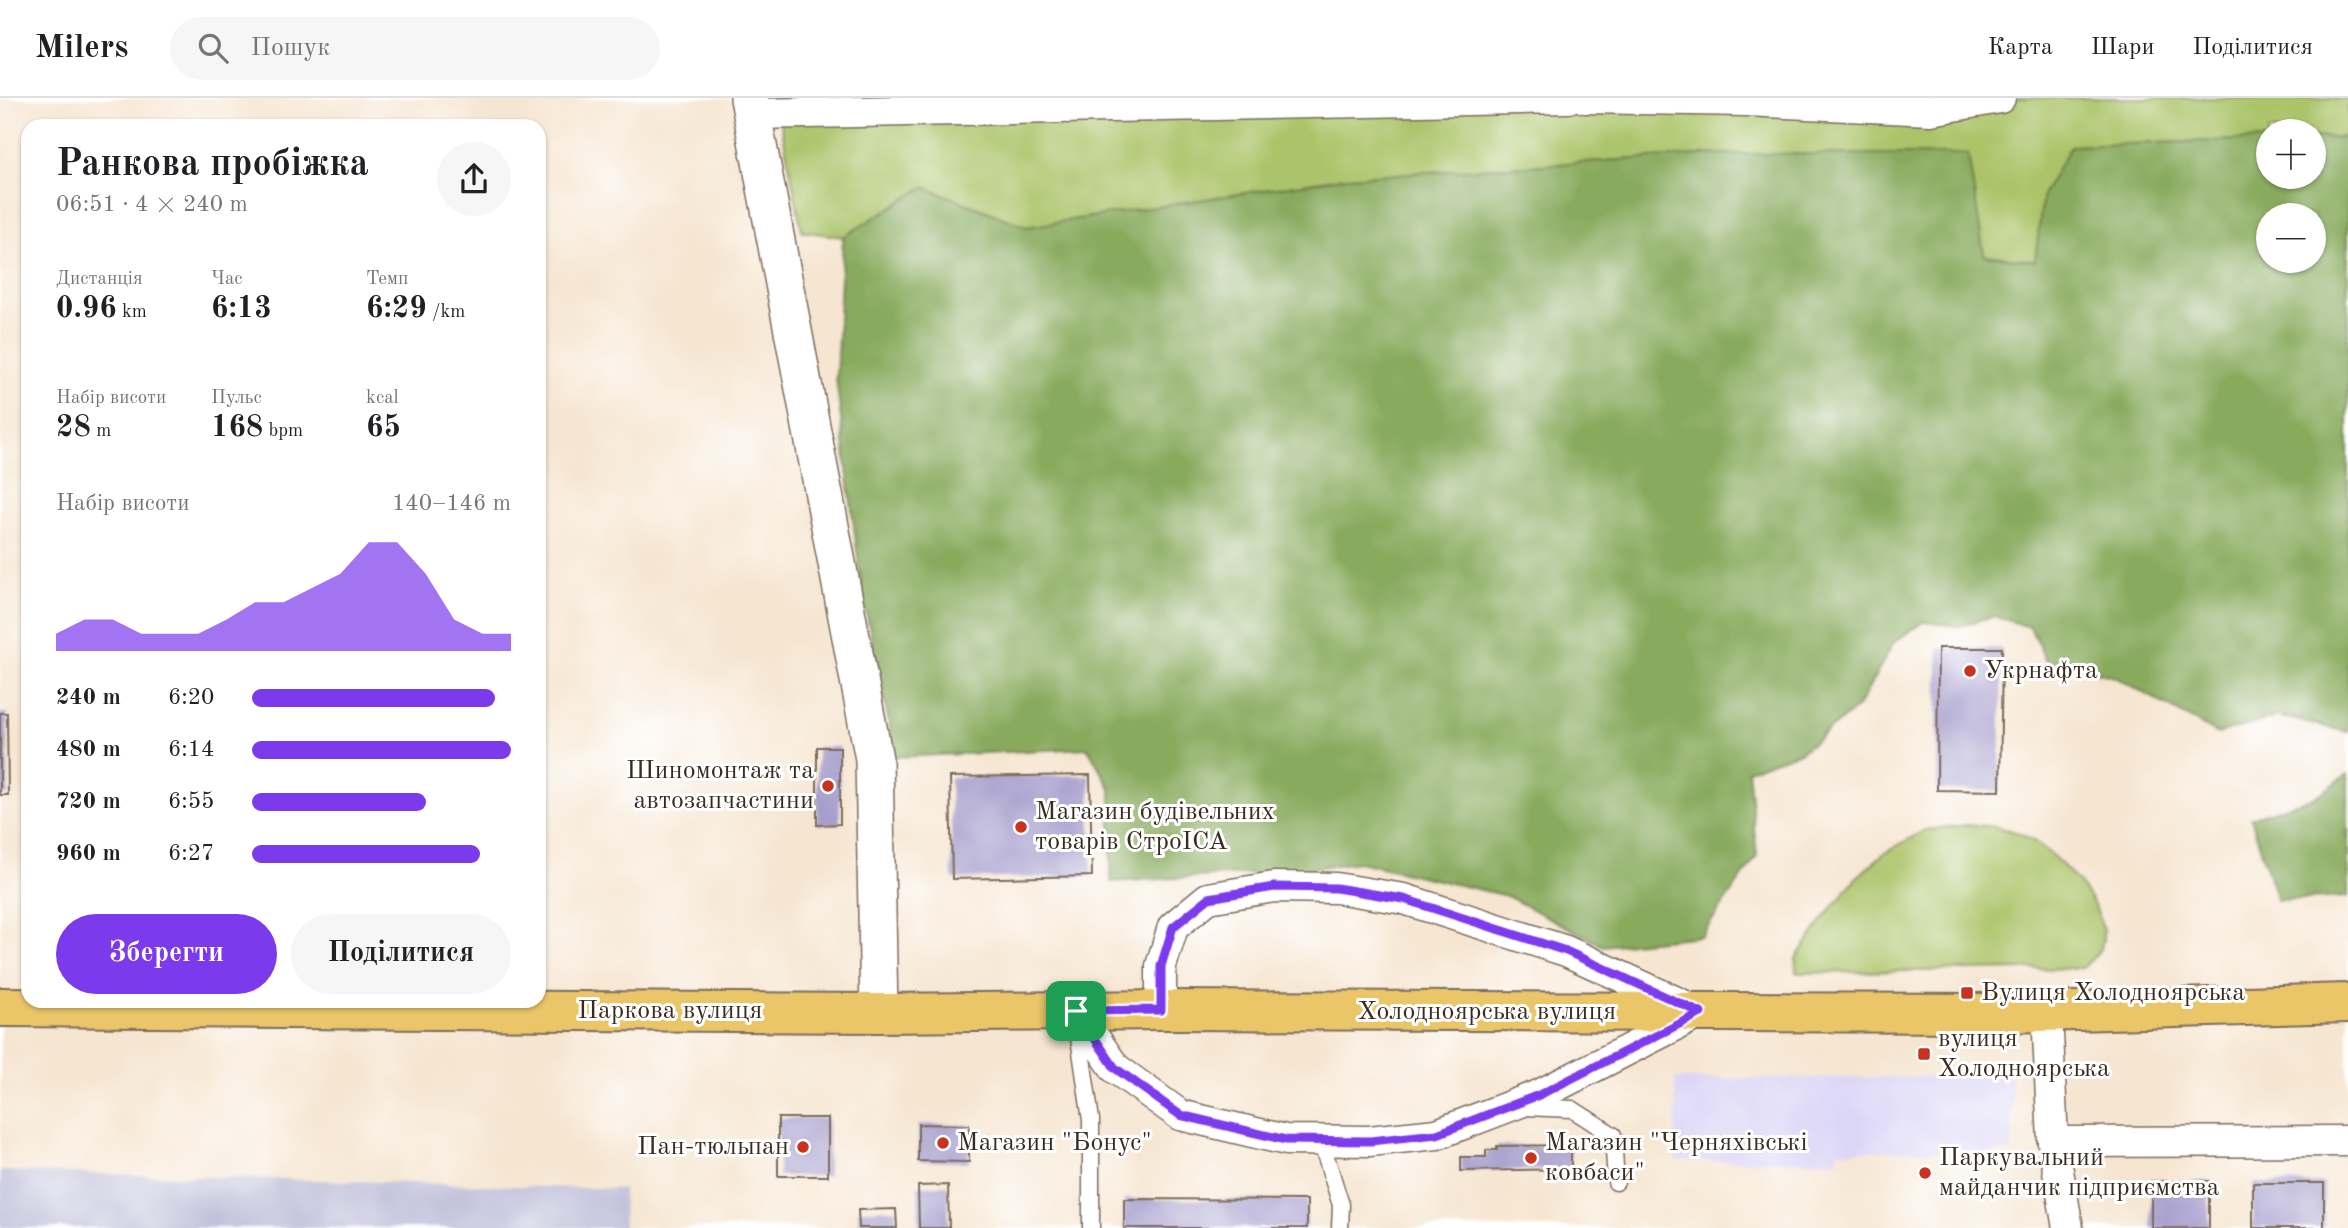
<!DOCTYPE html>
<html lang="uk">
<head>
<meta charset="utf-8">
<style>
	body { margin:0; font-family:"Old Standard TT",serif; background:#f6f6f6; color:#202124; height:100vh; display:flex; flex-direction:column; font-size:26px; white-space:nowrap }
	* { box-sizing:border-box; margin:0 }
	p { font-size:23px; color:#757577 }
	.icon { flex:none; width:38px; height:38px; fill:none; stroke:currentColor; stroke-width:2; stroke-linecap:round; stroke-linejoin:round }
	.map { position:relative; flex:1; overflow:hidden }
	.drawer { position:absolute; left:21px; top:21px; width:525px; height:889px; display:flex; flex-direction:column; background:#fff; border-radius:21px; box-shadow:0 2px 5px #0004 }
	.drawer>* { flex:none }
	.controls { position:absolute; left:2256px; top:21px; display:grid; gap:14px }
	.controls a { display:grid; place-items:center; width:70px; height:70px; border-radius:50%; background:#fff; box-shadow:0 2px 5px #0004; font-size:35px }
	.pin { position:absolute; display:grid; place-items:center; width:60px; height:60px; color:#fff; margin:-30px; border-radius:14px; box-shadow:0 4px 10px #0006 }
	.round { display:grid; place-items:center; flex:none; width:74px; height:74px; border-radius:37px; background:#f6f6f6 }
	.summary { display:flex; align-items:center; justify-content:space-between; height:119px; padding:0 35px }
	h1 { font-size:38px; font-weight:600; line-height:52px }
	.figures { display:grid; grid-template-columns:repeat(3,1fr); gap:10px; height:119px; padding:7px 35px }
	.figures div { display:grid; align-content:center }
	.figures b { font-size:30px; font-weight:600 }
	.figures small { font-size:19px; font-weight:400 }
	.figures p { font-size:19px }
	.chart { height:196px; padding:14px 35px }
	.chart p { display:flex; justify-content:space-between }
	.chart svg { width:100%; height:126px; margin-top:7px; fill:#7c3aed; opacity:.7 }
	.cta { display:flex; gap:14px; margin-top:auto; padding:14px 35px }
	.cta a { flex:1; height:80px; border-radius:42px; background:#7c3aed; color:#fff; font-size:28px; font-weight:600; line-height:80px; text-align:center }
	.cta a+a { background:#f6f6f6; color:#202124 }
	ul { padding:0 35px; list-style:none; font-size:23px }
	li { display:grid; grid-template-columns:112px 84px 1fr; align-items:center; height:52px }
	li i { height:18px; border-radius:9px; background:#7c3aed }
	header { display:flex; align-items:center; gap:42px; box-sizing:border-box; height:98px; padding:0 35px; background:#fff; border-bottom:2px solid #e0e0e0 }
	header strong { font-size:33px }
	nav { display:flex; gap:38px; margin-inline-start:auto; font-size:24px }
	.search { width:490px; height:63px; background:#f6f6f6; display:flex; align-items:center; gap:18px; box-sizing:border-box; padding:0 24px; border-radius:38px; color:#757577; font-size:26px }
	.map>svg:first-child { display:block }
</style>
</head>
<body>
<header>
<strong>Milers</strong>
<div class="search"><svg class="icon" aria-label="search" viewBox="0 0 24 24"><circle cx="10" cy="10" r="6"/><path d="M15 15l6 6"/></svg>Пошук</div>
<nav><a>Карта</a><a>Шари</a><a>Поділитися</a></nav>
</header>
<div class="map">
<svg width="2348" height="1130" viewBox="0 0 2348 1130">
	<rect width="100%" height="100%" fill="#fff"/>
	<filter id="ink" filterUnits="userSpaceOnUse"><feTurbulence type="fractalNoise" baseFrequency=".0143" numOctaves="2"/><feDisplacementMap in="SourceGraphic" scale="14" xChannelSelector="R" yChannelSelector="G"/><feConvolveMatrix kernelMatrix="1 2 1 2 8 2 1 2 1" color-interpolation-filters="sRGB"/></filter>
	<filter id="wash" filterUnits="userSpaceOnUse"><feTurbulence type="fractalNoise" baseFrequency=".00686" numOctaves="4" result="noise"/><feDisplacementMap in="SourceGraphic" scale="28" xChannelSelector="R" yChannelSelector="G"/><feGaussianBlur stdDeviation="1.57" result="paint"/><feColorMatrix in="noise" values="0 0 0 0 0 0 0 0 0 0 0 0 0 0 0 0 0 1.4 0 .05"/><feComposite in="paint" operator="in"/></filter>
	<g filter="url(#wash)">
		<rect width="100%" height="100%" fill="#f6e6d1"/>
		<path fill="#dcd6f6" d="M2012,978V1054L1838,1053L1837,1063H1676L1675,981Z"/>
		<path fill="#c2c2dc" d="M0,1073L623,1091L624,1130H0Z"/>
		<g fill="#abc469" stroke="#737744" stroke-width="2">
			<path d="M776,0H2348V39L2314,40V33H2268V41L2071,48L2043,96L2036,163L1984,157L1967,56H1716L1347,79L1027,129L924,89L843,139L802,133Z"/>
			<path d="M1967,727C1989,727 2010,729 2030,741C2058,757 2121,820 2098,854C2094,860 2087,865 2083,870L1797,875L1796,860L1825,819L1855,781L1883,756L1925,732Z"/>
		</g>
		<g fill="#88aa5d" stroke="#626a3e" stroke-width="2" fill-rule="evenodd">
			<path d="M2348,39V634L2278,618L2218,636L2115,579L2045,561L2030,529L1994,518L1959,528L1924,524L1894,544L1858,609L1800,654L1748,672L1757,758L1701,838L1603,848L1507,798L1359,764L1279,774L1111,784V691L1088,650L896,659L862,494L836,280L843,139L924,89L1027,129L1347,79L1716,56H1968L1984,157L2035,163L2043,96L2071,48L2268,41V79H2314V40ZM2268,117H2314V163H2268Z"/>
			<path d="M2348,676V799L2277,802L2251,720L2317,698Z"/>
		</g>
		<g id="blocks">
			<g fill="#a69ecc">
				<path d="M1938,550H2002L2000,693L1937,692Z"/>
				<path d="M0,615H7L8,697H0Z"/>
				<path d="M817,649H840V726L817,727Z"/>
				<path d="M1090,677L1092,778L952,781L950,679Z"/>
				<rect x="778" y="1020" width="50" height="58"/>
				<path d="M918,1026L969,1027V1064L918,1063Z"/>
				<path d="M1571,1047V1071L1461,1073V1059H1486V1052H1497V1048Z"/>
				<rect x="2151" y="1083" width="58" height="47"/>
				<rect x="2253" y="1085" width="71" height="45"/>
				<path d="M948,1087L949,1130H919L918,1088Z"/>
				<path d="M1124,1101L1307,1102V1130H1124Z"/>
				<path d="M896,1111L897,1130H859L858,1112Z"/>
			</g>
		</g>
	</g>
	<g filter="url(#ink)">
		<use href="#blocks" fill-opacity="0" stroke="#7c6c5d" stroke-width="2"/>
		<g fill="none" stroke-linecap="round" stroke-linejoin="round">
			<g stroke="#7c6c5d" stroke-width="19">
				<g id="service">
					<path d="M1077,926L1091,1022V1130"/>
					<path d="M1525,1009L1572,1011L1613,1037L1616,1084"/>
					<path d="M1321,1043L1341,1107L1340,1130"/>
				</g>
			</g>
			<g stroke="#7c6c5d" stroke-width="33">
				<g id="minor">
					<path d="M1585,0L1745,3L1931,12L2000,0"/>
					<path d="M752,16L1568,0"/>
					<path d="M1161,912V868L1173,829L1208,800L1274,789L1336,790L1404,801L1566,853L1694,912"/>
					<path d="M1076,913L1115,970L1180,1017L1286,1042L1369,1043L1437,1036L1539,997L1700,915"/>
					<path d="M2047,914L2053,1044L2068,1130"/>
					<path d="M2053,1044L2348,1043"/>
				</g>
			</g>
			<g stroke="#7c6c5d" stroke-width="40">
				<path id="tertiary" d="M749,0L874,661L879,915"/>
			</g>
			<g stroke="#7c6c5d" stroke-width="42">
				<path id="primary" d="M0,909L879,915L1161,912L2005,915L2348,905"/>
			</g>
			<use href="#service" stroke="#fff" stroke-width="16"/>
			<use href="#minor" stroke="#fff" stroke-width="30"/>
			<use href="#tertiary" stroke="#fff" stroke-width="37"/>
			<use href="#primary" stroke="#ebc669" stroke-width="38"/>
		</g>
	</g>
	<g fill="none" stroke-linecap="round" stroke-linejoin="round" filter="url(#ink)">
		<g stroke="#fff" stroke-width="14">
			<path id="route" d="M1274,789L1336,790L1404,801L1566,853L1701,915L1539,997L1437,1036L1370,1043L1286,1042L1180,1017L1115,970L1076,913L1161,912V868L1173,829L1209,800Z"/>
		</g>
		<use href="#route" stroke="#7c3aed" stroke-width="9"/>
	</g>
	<g fill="#c8321e" stroke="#fff" stroke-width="2.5">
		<circle cx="1970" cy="573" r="7"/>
		<circle cx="828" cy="688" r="7"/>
		<circle cx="1021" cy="729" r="7"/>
		<rect x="1960" y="888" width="14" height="14" rx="3.5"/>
		<rect x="1917" y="949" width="14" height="14" rx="3.5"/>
		<circle cx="943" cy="1045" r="7"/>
		<circle cx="803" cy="1049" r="7"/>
		<circle cx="1531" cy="1060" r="7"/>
		<circle cx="1925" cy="1075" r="7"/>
	</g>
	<g text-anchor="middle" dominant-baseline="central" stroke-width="6" stroke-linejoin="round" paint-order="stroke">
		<g font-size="26" fill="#3b2a1e" stroke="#fff" text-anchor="start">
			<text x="1984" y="573">Укрнафта</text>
			<text x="814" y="673" text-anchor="end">Шиномонтаж та<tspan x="814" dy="30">автозапчастини</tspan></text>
			<text x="1035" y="714">Магазин будівельних<tspan x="1035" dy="30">товарів СтроІСА</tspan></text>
			<text x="1981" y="895">Вулиця Холодноярська</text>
			<text x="1938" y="941">вулиця<tspan x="1938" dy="30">Холодноярська</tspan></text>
			<text x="957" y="1045">Магазин "Бонус"</text>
			<text x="1545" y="1045">Магазин "Черняхівські<tspan x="1545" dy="30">ковбаси"</tspan></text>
			<text x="789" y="1049" text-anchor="end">Пан-тюльпан</text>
			<text x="1939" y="1060">Паркувальний<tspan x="1939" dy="30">майданчик підприємства</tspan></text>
		</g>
		<g font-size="26" fill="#3b2a1e" stroke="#fff">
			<text x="670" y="913">Паркова вулиця</text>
			<text x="1487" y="914">Холодноярська вулиця</text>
		</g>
	</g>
</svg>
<div class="controls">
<a>+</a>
<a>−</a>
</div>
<div class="pin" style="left:1076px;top:913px;background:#1e9e55"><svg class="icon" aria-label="arrive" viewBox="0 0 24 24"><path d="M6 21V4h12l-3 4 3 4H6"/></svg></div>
<section class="drawer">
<div class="summary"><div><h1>Ранкова пробіжка</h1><p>06:51 · 4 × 240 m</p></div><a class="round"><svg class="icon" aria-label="share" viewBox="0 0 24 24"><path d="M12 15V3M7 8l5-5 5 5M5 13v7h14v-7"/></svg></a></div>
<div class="figures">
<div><p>Дистанція</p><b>0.96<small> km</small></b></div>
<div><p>Час</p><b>6:13</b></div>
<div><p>Темп</p><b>6:29<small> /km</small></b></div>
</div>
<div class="figures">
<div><p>Набір висоти</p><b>28<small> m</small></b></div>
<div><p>Пульс</p><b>168<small> bpm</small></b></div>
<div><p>kcal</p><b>65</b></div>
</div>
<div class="chart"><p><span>Набір висоти</span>140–146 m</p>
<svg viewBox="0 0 160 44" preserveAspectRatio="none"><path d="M0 44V38L10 33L20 33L30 38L40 38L50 38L60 33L70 27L80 27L90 22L100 17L110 6L120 6L130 17L140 33L150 38L160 38V44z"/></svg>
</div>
<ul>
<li><b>240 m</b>6:20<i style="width:94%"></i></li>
<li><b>480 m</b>6:14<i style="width:100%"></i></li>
<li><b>720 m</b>6:55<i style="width:67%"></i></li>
<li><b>960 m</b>6:27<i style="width:88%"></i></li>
</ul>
<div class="cta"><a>Зберегти</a><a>Поділитися</a></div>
</section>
</div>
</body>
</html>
